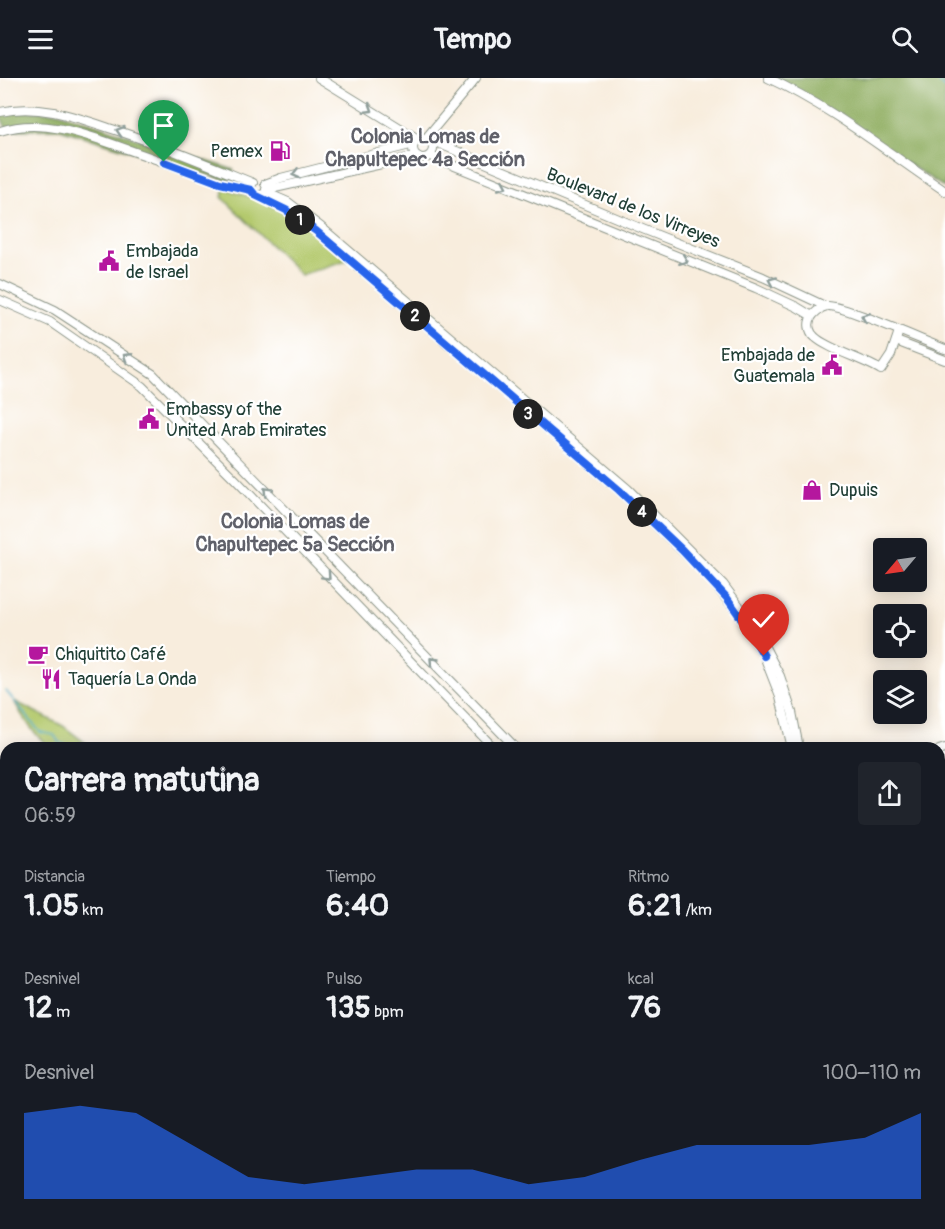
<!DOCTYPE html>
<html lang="es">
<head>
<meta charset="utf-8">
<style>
	body { margin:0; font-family:Pangolin,sans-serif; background:#20242c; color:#f1f3f6; height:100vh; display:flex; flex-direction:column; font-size:22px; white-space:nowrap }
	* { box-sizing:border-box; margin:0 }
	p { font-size:20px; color:#9ea1a6 }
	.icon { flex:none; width:33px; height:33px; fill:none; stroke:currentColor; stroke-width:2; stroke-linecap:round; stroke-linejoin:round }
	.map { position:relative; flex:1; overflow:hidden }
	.sheet { position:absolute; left:0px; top:664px; width:945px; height:488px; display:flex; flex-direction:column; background:#171b24; border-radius:18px 18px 0 0; box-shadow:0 3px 15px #0003 }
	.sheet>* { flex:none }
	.needle { width:39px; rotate:241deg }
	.buttons { position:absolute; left:873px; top:460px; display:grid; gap:12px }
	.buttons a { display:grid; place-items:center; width:54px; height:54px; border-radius:6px; background:#171b24; box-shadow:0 3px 15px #0003; font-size:30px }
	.pin { position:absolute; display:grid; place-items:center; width:51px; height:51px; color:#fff; margin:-62px -26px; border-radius:50% 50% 50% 0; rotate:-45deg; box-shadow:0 0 6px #0007 }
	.pin .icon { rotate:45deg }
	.km { position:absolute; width:30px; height:30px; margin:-15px; border-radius:50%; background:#222; color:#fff; font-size:16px; line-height:30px; text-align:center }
	.round { display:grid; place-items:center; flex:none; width:63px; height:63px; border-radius:6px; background:#20242c }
	.summary { display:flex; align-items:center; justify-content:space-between; height:102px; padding:0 24px }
	h1 { font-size:33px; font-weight:800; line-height:45px }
	.figures { display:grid; grid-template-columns:repeat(3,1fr); gap:9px; height:102px; padding:6px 24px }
	.figures div { display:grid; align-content:center }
	.figures b { font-size:30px; font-weight:800 }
	.figures small { font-size:16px; font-weight:400 }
	.figures p { font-size:16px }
	.chart { height:168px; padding:12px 24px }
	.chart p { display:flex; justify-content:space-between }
	.chart svg { width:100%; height:108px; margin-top:6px; fill:#2563eb; opacity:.7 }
	header { display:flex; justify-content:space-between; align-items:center; height:78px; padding:0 24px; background:#171b24; font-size:27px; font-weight:800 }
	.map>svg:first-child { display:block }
</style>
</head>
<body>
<header><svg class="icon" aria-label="menu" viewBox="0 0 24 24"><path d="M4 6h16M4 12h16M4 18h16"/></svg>Tempo<svg class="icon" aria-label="search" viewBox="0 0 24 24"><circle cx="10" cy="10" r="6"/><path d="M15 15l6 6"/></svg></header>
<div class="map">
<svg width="945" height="1151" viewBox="0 0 945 1151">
	<rect width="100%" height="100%" fill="#fff"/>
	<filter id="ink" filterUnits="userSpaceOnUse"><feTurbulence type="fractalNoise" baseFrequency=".0167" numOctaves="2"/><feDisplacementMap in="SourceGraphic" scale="12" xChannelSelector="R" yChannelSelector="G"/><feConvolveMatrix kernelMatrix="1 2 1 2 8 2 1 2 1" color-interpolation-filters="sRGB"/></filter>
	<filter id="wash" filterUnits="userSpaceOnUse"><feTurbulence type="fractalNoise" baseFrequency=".008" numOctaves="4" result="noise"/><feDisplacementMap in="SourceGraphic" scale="24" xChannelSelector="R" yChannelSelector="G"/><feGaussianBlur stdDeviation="1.35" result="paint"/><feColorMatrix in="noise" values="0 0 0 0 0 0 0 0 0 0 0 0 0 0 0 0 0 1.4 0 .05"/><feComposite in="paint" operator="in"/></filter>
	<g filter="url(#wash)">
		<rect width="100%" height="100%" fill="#f8eddd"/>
		<g fill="#b4c96d" stroke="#6a8350" stroke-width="1.5">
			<path d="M225,110L259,122L295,138L349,181L301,197L222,119Z"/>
			<path d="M14,623L63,648L92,670C81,671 64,674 54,670C38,664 21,637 14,623Z"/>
			<path d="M939,777H945V849L939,853Z"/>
			<path d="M172,1146H260L264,1151H177Z"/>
		</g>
		<g fill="#8fad60" stroke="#57754a" stroke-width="1.5">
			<path d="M776,0H945V110Z"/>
			<path d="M18,33L58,34L234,92L228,103L60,51L10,52L5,48L0,37Z"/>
		</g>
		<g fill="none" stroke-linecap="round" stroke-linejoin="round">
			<g stroke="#49acc9" stroke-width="1.5">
				<path d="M936,0L945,11"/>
				<path d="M6,613L40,654L54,657L59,664L71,670"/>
				<path d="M939,840L945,836"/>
			</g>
		</g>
	</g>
	<g filter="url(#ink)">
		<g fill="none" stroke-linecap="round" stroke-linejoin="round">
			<g stroke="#8c9588" stroke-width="10">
				<g id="secondary">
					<path d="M319,0L418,61"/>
					<path d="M768,0C833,30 887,74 945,113"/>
					<path d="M0,34C38,25 76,39 112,51C160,66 206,86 253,105"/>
					<path d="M0,53C47,38 94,60 138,75C176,88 213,103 251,112"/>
					<circle cx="423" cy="70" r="10"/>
					<path d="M426,60L476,0"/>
					<path d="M428,61L645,152L763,199L825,228"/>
					<path d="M430,78L756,210L797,229L812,238"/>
					<path d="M265,106L281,100L414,66"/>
					<path d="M266,112L417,78"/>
					<path d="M265,114L288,124L321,149L628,411L723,506L754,548L780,598L792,634L799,670"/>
					<path d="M260,117L295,138L316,153L619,412L706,496L739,536L764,578L780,619L792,670"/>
					<path d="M0,206L55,232L153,296L516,670"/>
					<path d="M0,222L50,244L142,308L236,402L494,670"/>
					<path d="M899,253L891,277L881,292C865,282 826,270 815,259C810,255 808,248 810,242C812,236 821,229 827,228C841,226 926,264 945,271"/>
					<path d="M896,263L945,282"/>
					<path d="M939,672L945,670"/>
					<path d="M939,686L945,685"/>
					<path d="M0,847L6,855"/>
					<path d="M0,873L6,880"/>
					<path d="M387,1146L392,1151"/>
					<path d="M408,1146L413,1151"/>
					<path d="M341,1151L344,1146"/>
				</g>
			</g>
			<use href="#secondary" stroke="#fff" stroke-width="8"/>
		</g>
		<defs><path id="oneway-chevron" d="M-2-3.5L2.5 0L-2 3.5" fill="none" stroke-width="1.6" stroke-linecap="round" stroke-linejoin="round" transform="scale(1.5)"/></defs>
		<g stroke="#8f9e9a">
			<use href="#oneway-chevron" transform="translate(369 31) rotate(32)"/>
			<use href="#oneway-chevron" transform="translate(120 53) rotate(-162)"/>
			<use href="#oneway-chevron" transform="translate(296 96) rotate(166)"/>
			<use href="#oneway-chevron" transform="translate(503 108) rotate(23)"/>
			<use href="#oneway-chevron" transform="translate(684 182) rotate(21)"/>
			<use href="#oneway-chevron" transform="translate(772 203) rotate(-156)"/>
			<use href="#oneway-chevron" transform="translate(865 239) rotate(-158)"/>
			<use href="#oneway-chevron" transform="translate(127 279) rotate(-147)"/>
			<use href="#oneway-chevron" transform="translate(267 413) rotate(-134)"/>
			<use href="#oneway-chevron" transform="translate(327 498) rotate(47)"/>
			<use href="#oneway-chevron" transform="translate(433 583) rotate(-134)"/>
		</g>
	</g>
	<g fill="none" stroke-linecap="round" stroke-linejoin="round" filter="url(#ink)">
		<g stroke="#fff" stroke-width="12">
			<path id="route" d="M164,84L220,105L251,112L255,117L286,132L316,153L619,412L682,472L727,520L748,550L764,578"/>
		</g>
		<use href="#route" stroke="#2563eb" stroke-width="8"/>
	</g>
	<defs>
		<g id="fuel-bare" transform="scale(1.62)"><path d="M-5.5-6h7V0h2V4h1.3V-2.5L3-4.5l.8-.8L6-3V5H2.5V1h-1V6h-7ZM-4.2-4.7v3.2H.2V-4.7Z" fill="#b5179e" stroke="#fff" stroke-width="2.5" paint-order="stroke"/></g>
		<g id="civic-bare" transform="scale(1.62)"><path d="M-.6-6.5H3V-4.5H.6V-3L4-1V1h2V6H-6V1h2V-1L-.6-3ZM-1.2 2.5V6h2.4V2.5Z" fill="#b5179e" stroke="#fff" stroke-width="2.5" paint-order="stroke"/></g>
		<g id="shop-bare" transform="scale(1.62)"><path d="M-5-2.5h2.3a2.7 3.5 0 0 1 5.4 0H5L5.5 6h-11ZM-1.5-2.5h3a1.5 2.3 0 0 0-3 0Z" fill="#b5179e" stroke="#fff" stroke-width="2.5" paint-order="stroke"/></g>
		<g id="cafe-bare" transform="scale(1.62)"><path d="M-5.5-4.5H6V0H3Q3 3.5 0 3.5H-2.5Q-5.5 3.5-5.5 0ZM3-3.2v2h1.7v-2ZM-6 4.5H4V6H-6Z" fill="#b5179e" stroke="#fff" stroke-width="2.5" paint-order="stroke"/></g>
		<g id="restaurant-bare" transform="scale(1.62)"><path d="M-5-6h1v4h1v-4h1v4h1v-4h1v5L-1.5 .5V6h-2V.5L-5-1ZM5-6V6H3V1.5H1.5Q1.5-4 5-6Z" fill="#b5179e" stroke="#fff" stroke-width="2.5" paint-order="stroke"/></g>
	</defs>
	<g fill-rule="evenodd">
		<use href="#fuel-bare" x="280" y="73"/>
		<use href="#civic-bare" x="109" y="183"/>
		<use href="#civic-bare" x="832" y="287"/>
		<use href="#civic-bare" x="149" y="341"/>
		<use href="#shop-bare" x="812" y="412"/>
		<use href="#cafe-bare" x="38" y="576"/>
		<use href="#restaurant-bare" x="51" y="601"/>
	</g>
	<g text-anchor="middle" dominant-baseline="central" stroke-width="4.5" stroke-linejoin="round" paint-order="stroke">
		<g font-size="18" fill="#1f3d34" stroke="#fff" text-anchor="start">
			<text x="263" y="73" text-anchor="end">Pemex</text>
			<text x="126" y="173">Embajada<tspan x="126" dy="21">de Israel</tspan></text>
			<text x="815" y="277" text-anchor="end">Embajada de<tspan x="815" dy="21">Guatemala</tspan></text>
			<text x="166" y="331">Embassy of the<tspan x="166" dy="21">United Arab Emirates</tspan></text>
			<text x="829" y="412">Dupuis</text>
			<text x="55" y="576">Chiquitito Café</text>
			<text x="68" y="601">Taquería La Onda</text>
		</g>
		<g font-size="18" fill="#1f3d34" stroke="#fff">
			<text transform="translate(633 130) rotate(22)">Boulevard de los Virreyes</text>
		</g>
		<g font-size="20" font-weight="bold" fill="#60616a" stroke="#fff">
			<text x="425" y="58">Colonia Lomas de<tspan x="425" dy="23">Chapultepec 4ª Sección</tspan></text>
			<text x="295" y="443">Colonia Lomas de<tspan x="295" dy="23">Chapultepec 5ª Sección</tspan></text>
		</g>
	</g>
</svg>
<div class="buttons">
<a><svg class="needle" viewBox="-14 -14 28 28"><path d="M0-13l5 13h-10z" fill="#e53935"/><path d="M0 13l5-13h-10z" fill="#9ea1a6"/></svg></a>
<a><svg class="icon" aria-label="locate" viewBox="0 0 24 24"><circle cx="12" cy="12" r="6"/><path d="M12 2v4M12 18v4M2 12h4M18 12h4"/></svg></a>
<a><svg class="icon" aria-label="layers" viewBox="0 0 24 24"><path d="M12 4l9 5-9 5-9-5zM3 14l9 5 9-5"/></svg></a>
</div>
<div class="pin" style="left:164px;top:84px;background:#1e9e55"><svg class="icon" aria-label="arrive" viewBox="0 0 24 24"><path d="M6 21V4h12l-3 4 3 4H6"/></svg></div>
<div class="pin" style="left:764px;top:578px;background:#d93025"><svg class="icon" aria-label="check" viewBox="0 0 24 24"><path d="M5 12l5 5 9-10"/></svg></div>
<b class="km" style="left:300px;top:142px">1</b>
<b class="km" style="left:415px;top:238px">2</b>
<b class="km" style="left:528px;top:336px">3</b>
<b class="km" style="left:642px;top:434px">4</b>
<section class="sheet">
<div class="summary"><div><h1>Carrera matutina</h1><p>06:59</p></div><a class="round"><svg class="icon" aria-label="share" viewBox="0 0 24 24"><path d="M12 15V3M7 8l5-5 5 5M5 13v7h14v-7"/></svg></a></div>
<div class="figures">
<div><p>Distancia</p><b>1.05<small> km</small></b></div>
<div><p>Tiempo</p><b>6:40</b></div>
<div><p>Ritmo</p><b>6:21<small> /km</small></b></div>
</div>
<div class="figures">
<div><p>Desnivel</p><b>12<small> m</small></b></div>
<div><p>Pulso</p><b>135<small> bpm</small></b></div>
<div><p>kcal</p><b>76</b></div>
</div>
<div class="chart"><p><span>Desnivel</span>100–110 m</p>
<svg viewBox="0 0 160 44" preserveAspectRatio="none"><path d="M0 44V9L10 6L20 9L30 22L40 35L50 38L60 35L70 32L80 32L90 38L100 35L110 28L120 22L130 22L140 22L150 19L160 9V44z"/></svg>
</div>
</section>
</div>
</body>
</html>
